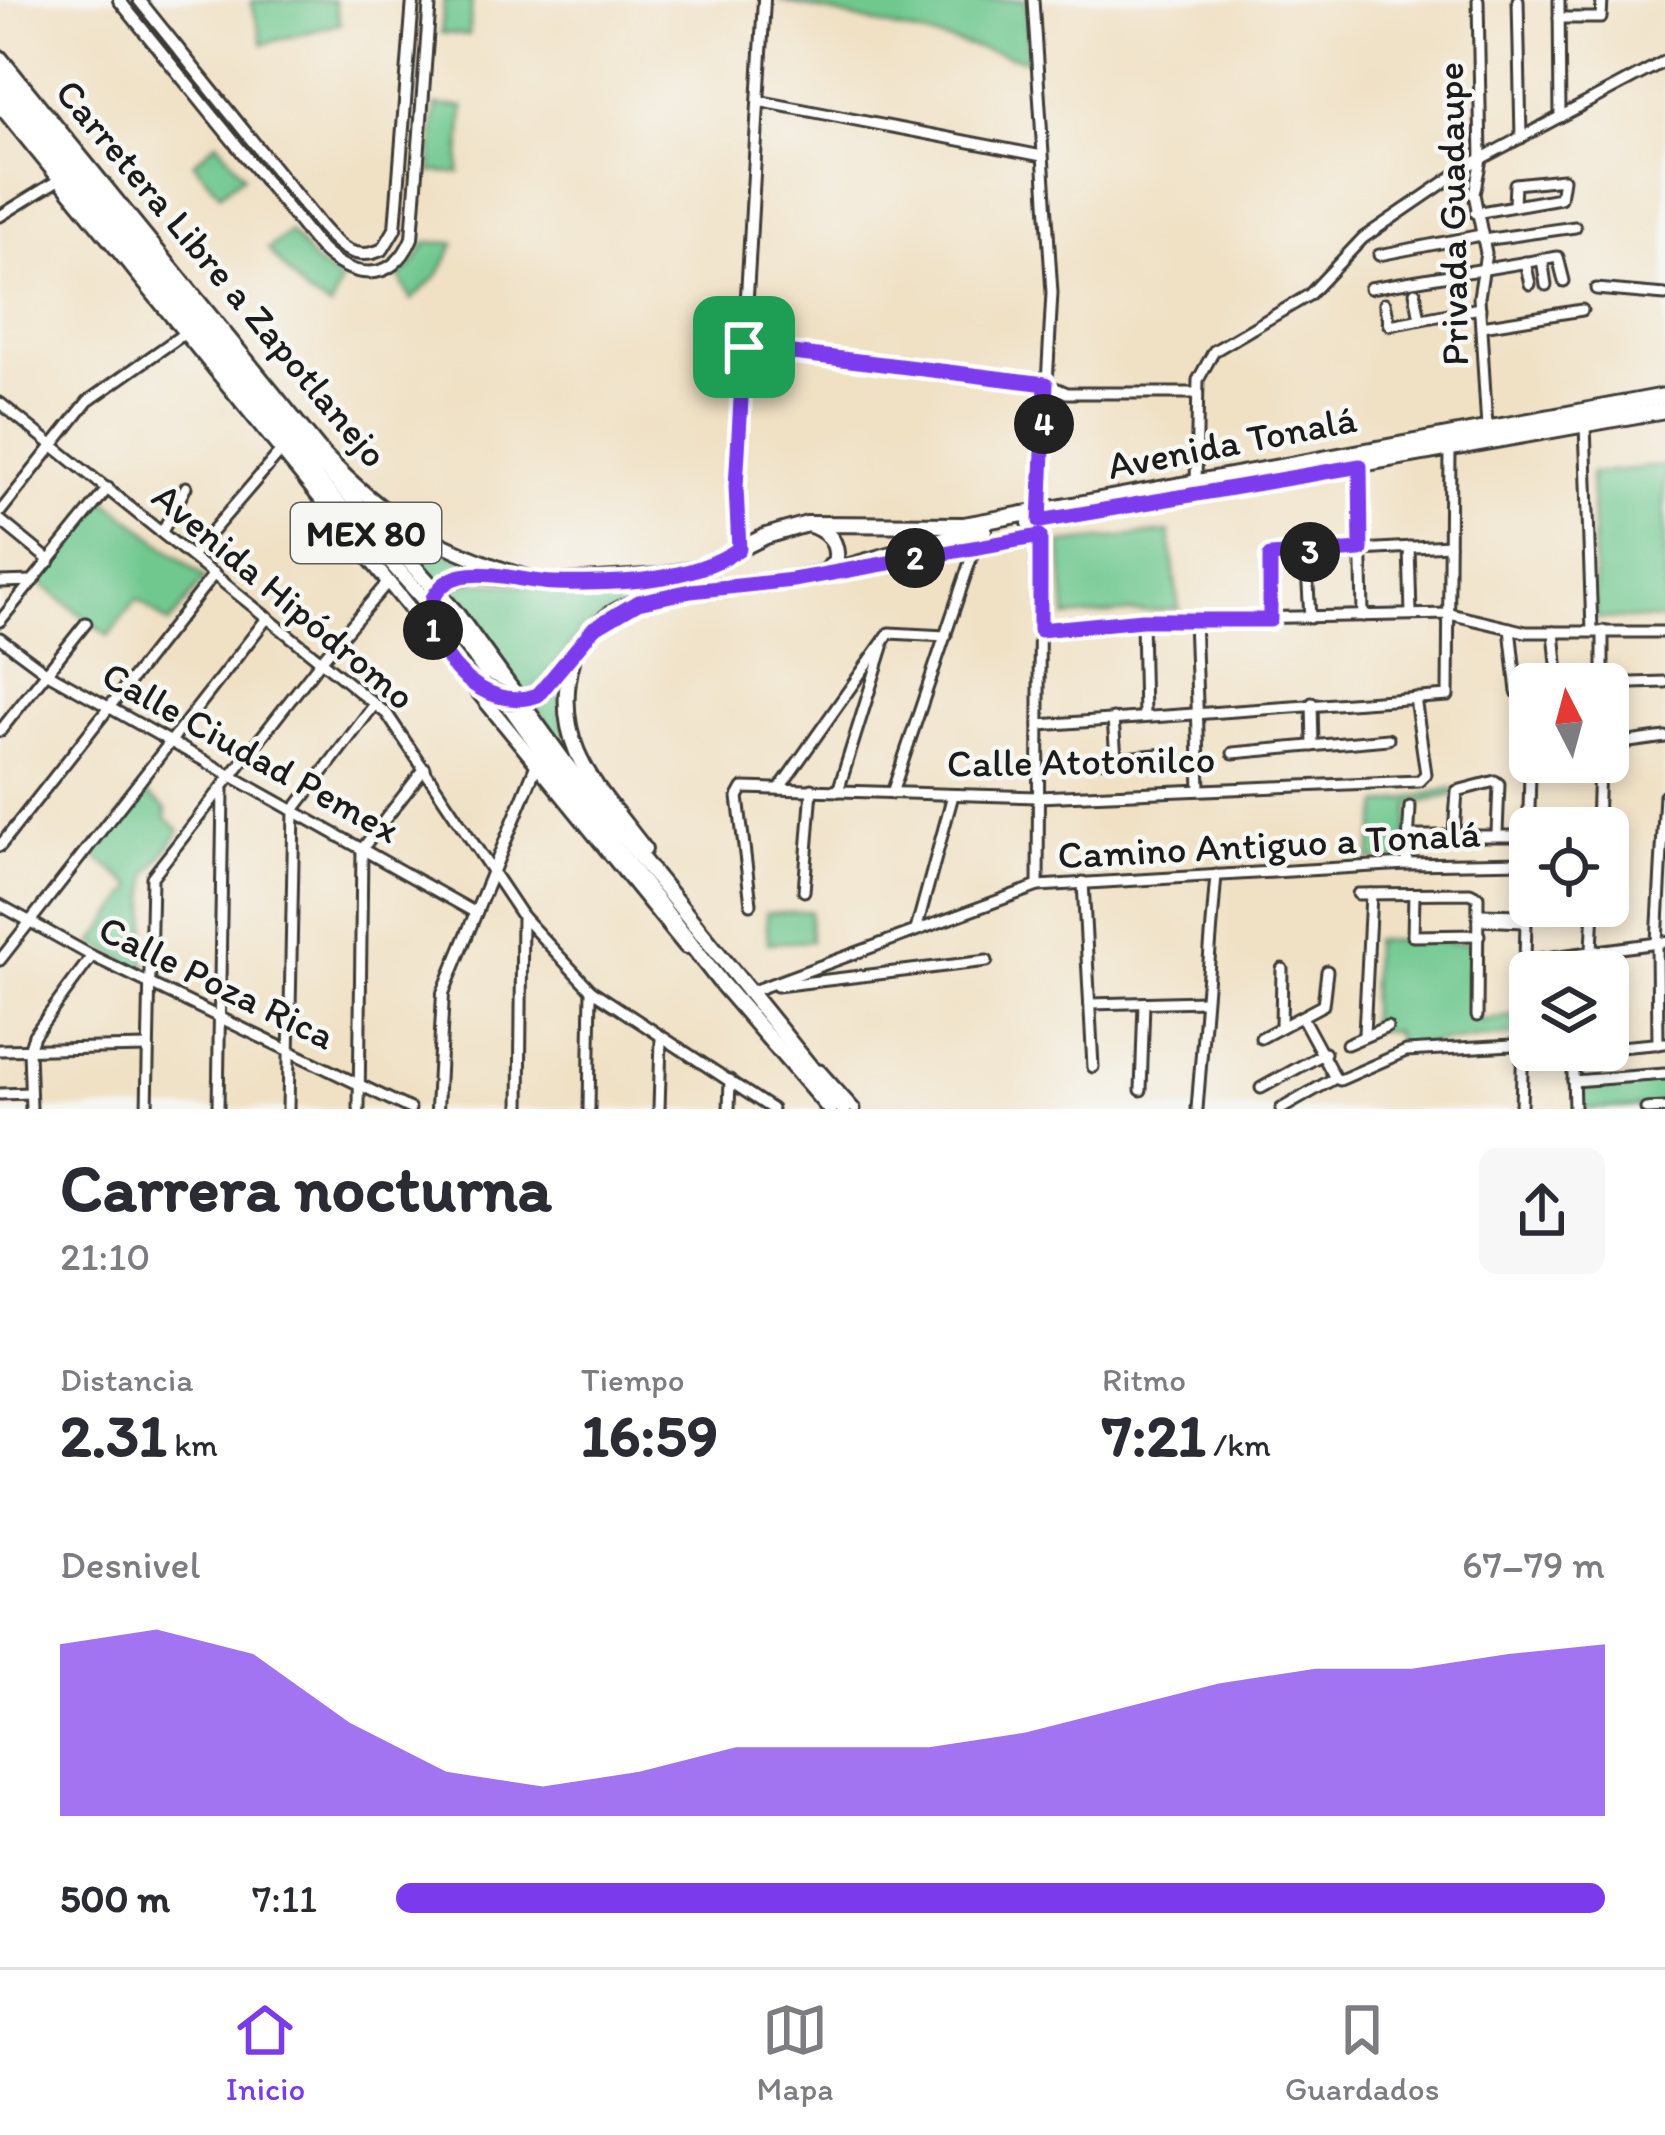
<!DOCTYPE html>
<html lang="es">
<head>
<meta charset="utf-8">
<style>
	body { margin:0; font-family:Itim,sans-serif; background:#f7f7f7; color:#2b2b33; height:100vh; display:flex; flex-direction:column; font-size:45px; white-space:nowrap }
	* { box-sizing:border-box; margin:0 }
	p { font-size:39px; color:#7c7c81 }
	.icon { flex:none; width:66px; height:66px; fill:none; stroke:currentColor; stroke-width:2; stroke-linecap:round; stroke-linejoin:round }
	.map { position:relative; height:1109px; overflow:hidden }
	.panel { display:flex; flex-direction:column; background:#fff; flex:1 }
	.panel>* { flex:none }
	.needle { width:78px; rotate:354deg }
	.tools { position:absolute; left:1509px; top:663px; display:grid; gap:24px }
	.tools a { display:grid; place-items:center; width:120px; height:120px; border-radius:18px; background:#fff; box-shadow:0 6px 18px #0003; font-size:60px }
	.pin { position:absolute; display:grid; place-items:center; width:102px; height:102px; color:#fff; margin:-51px; border-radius:24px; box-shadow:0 6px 18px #0006 }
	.km { position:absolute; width:60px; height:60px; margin:-30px; border-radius:50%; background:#222; color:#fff; font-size:33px; line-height:60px; text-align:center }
	.round { display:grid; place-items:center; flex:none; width:126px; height:126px; border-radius:18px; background:#f7f7f7 }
	.overview { display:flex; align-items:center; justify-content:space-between; height:204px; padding:0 60px }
	h1 { font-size:66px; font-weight:800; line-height:90px }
	.figures { display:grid; grid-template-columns:repeat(3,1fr); gap:18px; height:204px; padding:12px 60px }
	.figures div { display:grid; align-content:center }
	.figures b { font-size:60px; font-weight:800 }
	.figures small { font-size:33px; font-weight:400 }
	.figures p { font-size:33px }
	.chart { height:336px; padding:24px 60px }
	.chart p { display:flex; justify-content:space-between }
	.chart svg { width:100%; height:216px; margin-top:12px; fill:#7c3aed; opacity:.7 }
	ul { padding:0 60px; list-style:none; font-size:39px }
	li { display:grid; grid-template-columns:192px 144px 1fr; align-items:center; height:90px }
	li i { height:30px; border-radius:15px; background:#7c3aed }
	.tabs { display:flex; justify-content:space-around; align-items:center; height:168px; border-top:3px solid #e1e1e2; background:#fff; font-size:33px; color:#7c7c81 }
	.tabs a { display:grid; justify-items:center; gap:6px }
	.tabs .active { color:#7c3aed }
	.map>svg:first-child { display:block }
</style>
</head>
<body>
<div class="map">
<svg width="1665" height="1109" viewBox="0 0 1665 1109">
	<rect width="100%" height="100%" fill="#f6f6f2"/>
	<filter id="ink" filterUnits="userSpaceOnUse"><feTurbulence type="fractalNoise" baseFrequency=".00833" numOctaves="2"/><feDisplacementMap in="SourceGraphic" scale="24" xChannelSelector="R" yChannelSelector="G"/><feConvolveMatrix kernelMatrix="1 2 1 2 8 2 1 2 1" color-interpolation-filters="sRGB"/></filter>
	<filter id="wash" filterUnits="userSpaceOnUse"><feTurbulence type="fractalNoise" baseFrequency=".004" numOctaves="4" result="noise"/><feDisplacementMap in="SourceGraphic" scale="48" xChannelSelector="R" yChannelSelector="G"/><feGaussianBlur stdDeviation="2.7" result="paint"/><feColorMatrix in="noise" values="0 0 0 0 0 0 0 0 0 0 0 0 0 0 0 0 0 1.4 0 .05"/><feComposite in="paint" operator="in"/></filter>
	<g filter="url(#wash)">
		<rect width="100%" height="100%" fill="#f0e1c5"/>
		<g fill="#6fc88f" stroke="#467256" stroke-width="3">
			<path d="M334,0L340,24L263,44L251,1Z"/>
			<path d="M444,0H472L469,35L441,33Z"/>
			<path d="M778,0H1026L1028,60Z"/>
			<path d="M436,105L464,107L459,173L431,172Z"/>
			<path d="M217,141L244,175L220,194L194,163Z"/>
			<path d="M290,232L316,264L341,281L331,308L306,294L268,249Z"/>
			<path d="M426,242L455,243L439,274L411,300L399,276L413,265Z"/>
			<path d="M1665,466V620L1596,618L1591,473Z"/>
			<path d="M106,500L205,578L169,624L137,599L108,636L40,583Z"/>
			<path d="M378,513L420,540L475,566L438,581L375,516Z"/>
			<path d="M1169,532L1179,609L1066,617L1061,543Z"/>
			<path d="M482,582L561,590L636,585L643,594L582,631L543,680L527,694L447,592L461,584Z"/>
			<path d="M562,684L560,713L571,760L535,707L553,696Z"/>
			<path d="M1453,788V795L1410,805L1404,859L1369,860L1380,805Z"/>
			<path d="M142,790L166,809V818L180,831L148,875L145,970L93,943L134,887L92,854Z"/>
			<path d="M810,911L811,941L768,943L766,913Z"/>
			<path d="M1373,940L1474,943L1480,1022L1522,1014L1520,1035L1400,1046L1394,1031L1369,1030Z"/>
			<path d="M1665,1079V1106L1582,1109V1085Z"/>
		</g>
	</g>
	<g filter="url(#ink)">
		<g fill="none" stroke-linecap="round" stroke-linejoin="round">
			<g stroke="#3c3a35" stroke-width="15">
				<g id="minor">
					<path d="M1033,0L1052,293L1040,511L1038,886"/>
					<path d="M1478,0L1481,159L1474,194L1486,253L1479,297L1487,427"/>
					<path d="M1518,0L1521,138"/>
					<path d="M1559,0L1560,117"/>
					<path d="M1559,18H1601L1602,0"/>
					<path d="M758,101L1042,156"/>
					<path d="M1475,213L1560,198L1563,179L1515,184L1514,205"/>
					<path d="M0,216L60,179"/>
					<path d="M1483,240L1575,227"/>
					<path d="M1379,255L1481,235"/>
					<path d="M1542,259L1546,285"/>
					<path d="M1525,262L1530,284"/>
					<path d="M1370,288L1558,257L1564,281"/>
					<path d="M1596,289L1665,295"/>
					<path d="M1415,292L1420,319"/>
					<path d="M1385,303L1390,325L1480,308"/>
					<path d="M1482,326L1582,310"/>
					<path d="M744,347L1046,384L1067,393H1197"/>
					<path d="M0,403L387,714L522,916L591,990L772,1109"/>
					<path d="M1585,424L1592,631"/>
					<path d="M1360,466L1363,616"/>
					<path d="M1196,483L1198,380L1214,351L1309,295L1363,238L1471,164L1665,61"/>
					<path d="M0,512L88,401L185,333"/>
					<path d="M0,520L50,561"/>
					<path d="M162,532L186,487"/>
					<path d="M1409,547L1411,614"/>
					<path d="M1306,553L1310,618"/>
					<path d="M191,556L281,451"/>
					<path d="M878,564L1040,536"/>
					<path d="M0,582L33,581"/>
					<path d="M1194,618L1200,789"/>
					<path d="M1142,620L1144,717"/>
					<path d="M1270,620L1268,561L1272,555L1449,545"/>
					<path d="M0,621L108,488"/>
					<path d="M1510,628L1517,692"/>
					<path d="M1040,630L1142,620L1450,614L1526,632H1665"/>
					<path d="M1554,632L1559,684"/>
					<path d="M0,638L46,672L476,913"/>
					<path d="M1601,684L1665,682"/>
					<path d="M1603,684V631"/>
					<path d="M1312,703L1313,746"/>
					<path d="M1113,719L1116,758"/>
					<path d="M1039,725L1448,696L1450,450"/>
					<path d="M0,731L86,623"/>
					<path d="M1608,745L1665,737"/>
					<path d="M1233,753L1388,739"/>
					<path d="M1075,763L1165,754"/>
					<path d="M779,789L889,633L946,636"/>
					<path d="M838,791L883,647"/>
					<path d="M892,793L975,547"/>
					<path d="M1597,828L1599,762"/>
					<path d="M1454,834L1457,791L1495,781L1499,784L1497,833"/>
					<path d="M1409,836H1512"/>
					<path d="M0,846L214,574"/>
					<path d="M1407,864L1410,807"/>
					<path d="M1083,882L1093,1067"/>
					<path d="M804,891L812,789"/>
					<path d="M1358,894L1470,893L1478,897L1477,1016"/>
					<path d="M1414,894L1413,936L1479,935"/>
					<path d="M751,904L738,797L743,788L1038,797L1419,781L1426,774L1415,698"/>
					<path d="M0,905L92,956L410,1109"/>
					<path d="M1479,914L1525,915"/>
					<path d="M1479,920L1524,922"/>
					<path d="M916,930L953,795"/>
					<path d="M0,960L268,617"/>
					<path d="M1523,961L1665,942"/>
					<path d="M1591,972L1594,906"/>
					<path d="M777,986L987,961"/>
					<path d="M747,993L1038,886L1407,864L1526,862"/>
					<path d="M1090,1004L1204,1001"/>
					<path d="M1302,1017L1335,1078L1340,1080L1406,1051L1530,1044"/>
					<path d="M1281,1027L1282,969"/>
					<path d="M1364,1034L1371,894"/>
					<path d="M1261,1038L1323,1005L1327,971"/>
					<path d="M1347,1044L1387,1027"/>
					<path d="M1658,1044L1657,942L1665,795"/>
					<path d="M1608,1048L1665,1043"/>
					<path d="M0,1050L148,1047"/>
					<path d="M820,1070L855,1109"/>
					<path d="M1573,1073L1574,1109"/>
					<path d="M1573,1081L1665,1074"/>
					<path d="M1261,1088L1325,1053"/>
					<path d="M1141,1090L1144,1003"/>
					<path d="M0,1094L30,1093"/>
					<path d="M31,1109L29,1050L34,1035L92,956"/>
					<path d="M147,1109L152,877L320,662L387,583"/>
					<path d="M218,1109L223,790"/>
					<path d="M288,1109L294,810L375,704"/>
					<path d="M359,1109L362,849L425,768"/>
					<path d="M520,1109L522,916"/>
					<path d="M589,1109L591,990"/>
					<path d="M659,1109L661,1039"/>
					<path d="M729,1109L730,1080"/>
					<path d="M1197,1109L1216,875"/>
					<path d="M1281,1109L1335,1078"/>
					<path d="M1521,1109L1530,773"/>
					<path d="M1646,1109L1665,1108"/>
				</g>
			</g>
			<g stroke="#3c3a35" stroke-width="16">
				<g id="tertiary">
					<path d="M119,0L319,247C350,279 392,286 412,238L430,0"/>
					<path d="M139,0L320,225C338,246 355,263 383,249L395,229L413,0"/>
					<path d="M739,549L736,487L764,0"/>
					<path d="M437,1109L443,993L536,766"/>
				</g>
			</g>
			<g stroke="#3c3a35" stroke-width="18">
				<g id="secondary">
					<path d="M0,57L320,450C386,521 435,547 526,577"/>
					<path d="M0,106L686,947"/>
				</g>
			</g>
			<g stroke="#3c3a35" stroke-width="20">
				<g id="primary">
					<path d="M0,73L289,428L455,612L573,774L844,1109"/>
					<path d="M0,90L319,482L473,654L563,781L721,983L830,1109"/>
					<path d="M1030,523L1665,410"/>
					<path d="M808,524C826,530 838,540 836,560L826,572"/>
					<path d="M448,581L475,575L552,583L661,576L705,566L766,536L807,524L964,525L1665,396"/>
					<path d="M432,618L434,637"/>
					<path d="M572,661C550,744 597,787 644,849"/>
					<path d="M466,679L484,688"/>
					<path d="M539,695C564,669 582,632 613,613C666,581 736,591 795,579C859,567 920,542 984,530"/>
				</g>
			</g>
			<use href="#minor" stroke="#fff" stroke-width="9"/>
			<use href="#tertiary" stroke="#fff" stroke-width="10"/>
			<use href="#secondary" stroke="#fff" stroke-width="12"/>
			<use href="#primary" stroke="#fff" stroke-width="14"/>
			<g stroke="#3c3a35" stroke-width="20" stroke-linecap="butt">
				<g id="primary-bridge">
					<path d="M432,618L433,598L448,581"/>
					<path d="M484,688L511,700L539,695"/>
				</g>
			</g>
			<use href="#primary-bridge" stroke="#fff" stroke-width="14"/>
		</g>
	</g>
	<g fill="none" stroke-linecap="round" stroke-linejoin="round" filter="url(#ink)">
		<g stroke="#fff" stroke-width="24">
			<path id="route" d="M744,347L1046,384L1040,521L1360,466L1361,550L1270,556V620H1142L1040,630V536L793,580L691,591L638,602L594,628L538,695C484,715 423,652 433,598C440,586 448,579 461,576C492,570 525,582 555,583C613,584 689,583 739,549L736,487Z"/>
		</g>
		<use href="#route" stroke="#7c3aed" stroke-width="15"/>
	</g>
	<g text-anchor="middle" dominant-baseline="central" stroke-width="9" stroke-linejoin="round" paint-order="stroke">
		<rect fill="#f6f6f2" stroke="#5d5d5c" stroke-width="3" x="291" y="503" width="150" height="60" rx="9"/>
		<g font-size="36" font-weight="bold" fill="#1c1c1c">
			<text x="366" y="533">MEX 80</text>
		</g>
		<g font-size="39" fill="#1c1c1c" stroke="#f6f6f2">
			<text transform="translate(1452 214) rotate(-91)">Privada Guadaupe</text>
			<text transform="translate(222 273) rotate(50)">Carretera Libre a Zapotlanejo</text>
			<text transform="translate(1232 442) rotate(-11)">Avenida Tonalá</text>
			<text transform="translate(284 596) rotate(40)">Avenida Hipódromo</text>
			<text transform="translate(251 752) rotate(29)">Calle Ciudad Pemex</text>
			<text transform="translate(1081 761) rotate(-1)">Calle Atotonilco</text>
			<text transform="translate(1269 844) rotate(-3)">Camino Antiguo a Tonalá</text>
			<text transform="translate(217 982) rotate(26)">Calle Poza Rica</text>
		</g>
	</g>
</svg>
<div class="tools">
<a><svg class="needle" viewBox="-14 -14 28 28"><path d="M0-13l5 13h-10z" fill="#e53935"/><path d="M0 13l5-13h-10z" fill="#7c7c81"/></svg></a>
<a><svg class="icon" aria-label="locate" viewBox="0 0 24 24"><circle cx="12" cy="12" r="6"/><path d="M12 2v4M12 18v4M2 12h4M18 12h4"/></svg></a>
<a><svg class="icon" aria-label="layers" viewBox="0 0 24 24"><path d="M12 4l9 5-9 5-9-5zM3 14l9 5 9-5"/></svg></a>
</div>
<div class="pin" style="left:744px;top:347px;background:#1e9e55"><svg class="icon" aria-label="arrive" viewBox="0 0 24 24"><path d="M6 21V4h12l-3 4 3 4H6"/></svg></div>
<b class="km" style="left:433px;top:630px">1</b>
<b class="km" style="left:915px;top:558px">2</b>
<b class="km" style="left:1310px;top:552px">3</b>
<b class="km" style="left:1044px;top:424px">4</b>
</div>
<section class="panel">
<div class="overview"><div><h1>Carrera nocturna</h1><p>21:10</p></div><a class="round"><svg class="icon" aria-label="share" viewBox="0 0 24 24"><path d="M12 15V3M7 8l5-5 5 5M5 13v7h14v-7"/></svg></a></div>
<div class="figures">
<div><p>Distancia</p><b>2.31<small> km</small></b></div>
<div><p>Tiempo</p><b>16:59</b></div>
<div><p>Ritmo</p><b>7:21<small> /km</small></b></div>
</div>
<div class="chart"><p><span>Desnivel</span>67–79 m</p>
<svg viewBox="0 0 160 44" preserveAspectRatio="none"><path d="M0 44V9L10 6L20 11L30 25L40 35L50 38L60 35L70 30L80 30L90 30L100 27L110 22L120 17L130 14L140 14L150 11L160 9V44z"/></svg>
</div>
<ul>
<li><b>500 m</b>7:11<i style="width:100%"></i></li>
</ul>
</section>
<nav class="tabs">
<a class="active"><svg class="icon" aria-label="home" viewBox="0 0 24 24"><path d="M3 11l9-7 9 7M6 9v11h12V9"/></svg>Inicio</a>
<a><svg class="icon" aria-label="map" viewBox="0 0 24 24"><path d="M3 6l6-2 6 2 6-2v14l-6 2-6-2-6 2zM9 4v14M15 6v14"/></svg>Mapa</a>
<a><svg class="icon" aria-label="saved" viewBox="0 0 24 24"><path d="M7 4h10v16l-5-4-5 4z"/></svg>Guardados</a>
</nav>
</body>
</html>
